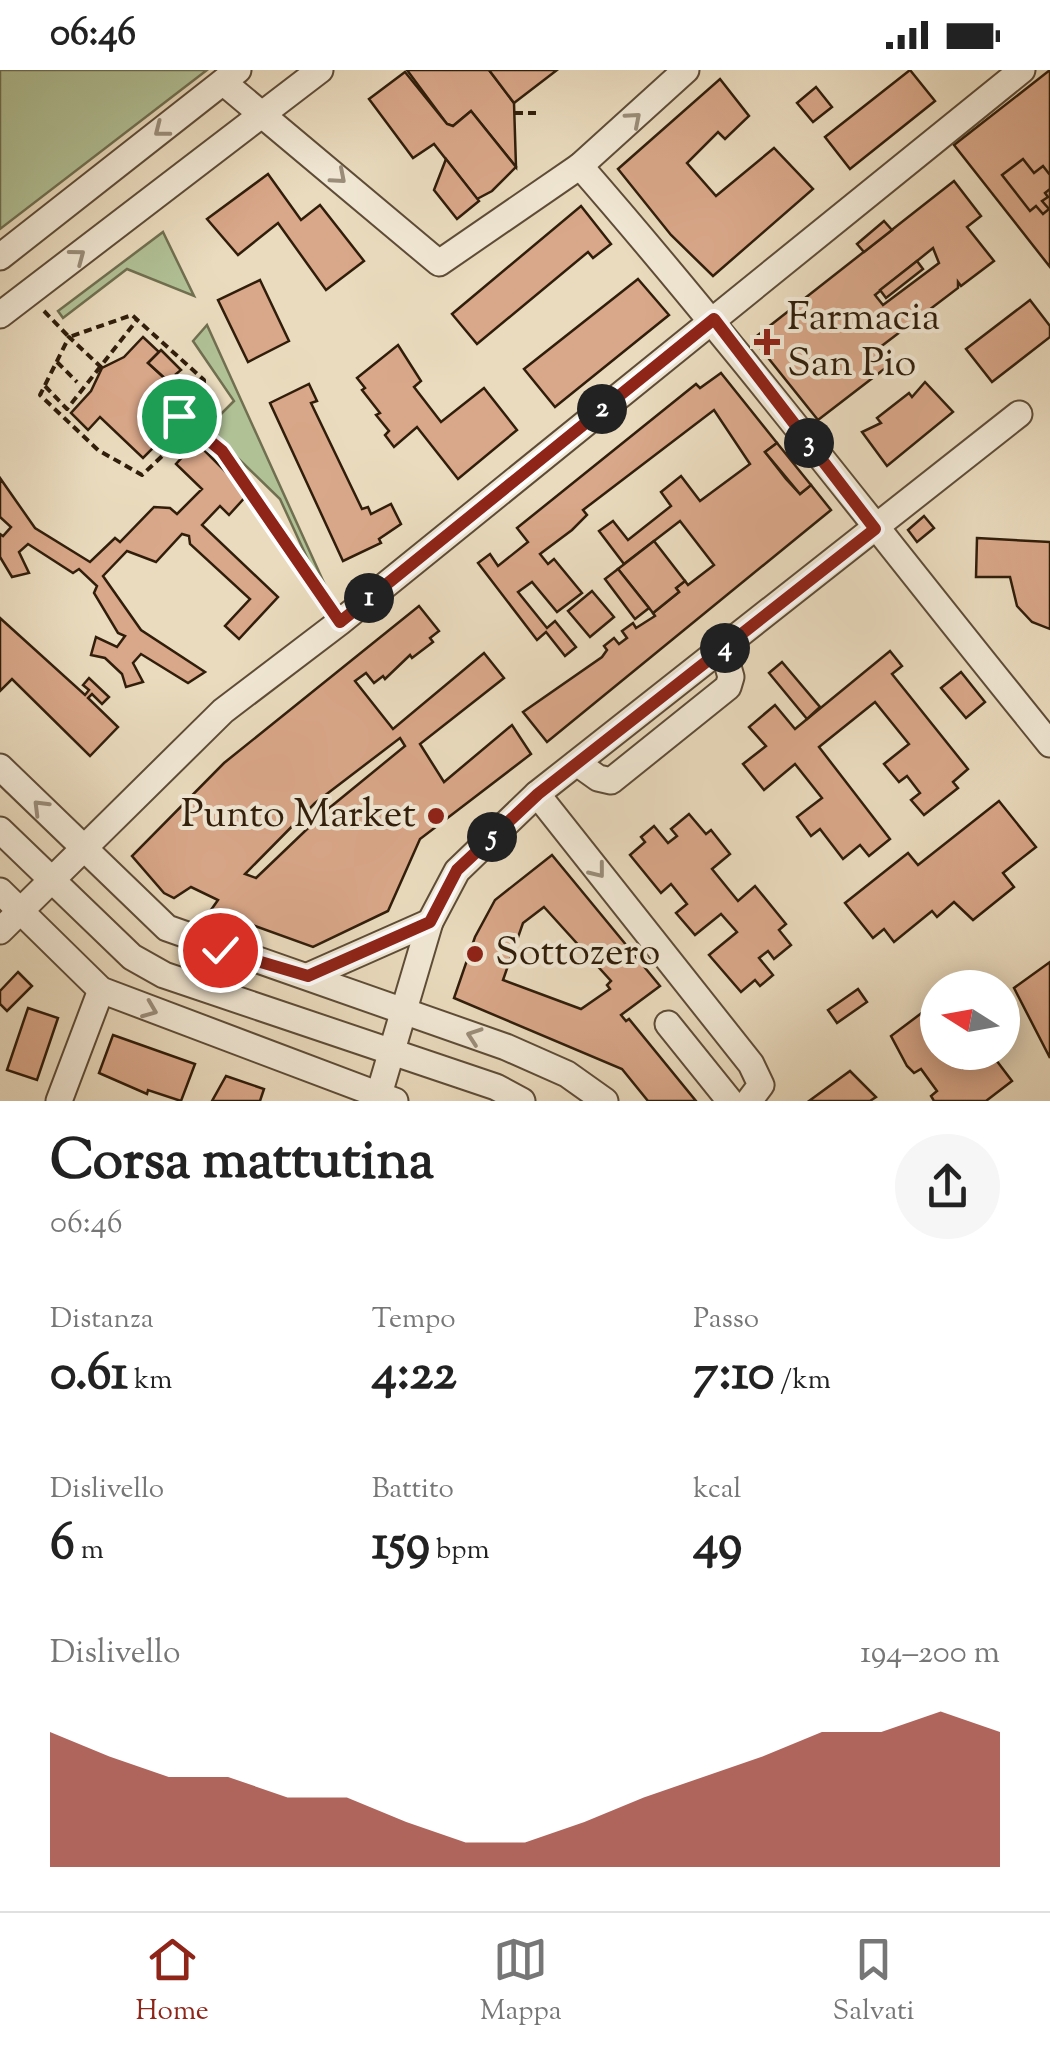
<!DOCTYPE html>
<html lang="it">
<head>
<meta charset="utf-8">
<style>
	body { margin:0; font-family:"Sorts Mill Goudy",serif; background:#f6f6f6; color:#222; height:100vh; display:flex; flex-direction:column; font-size:38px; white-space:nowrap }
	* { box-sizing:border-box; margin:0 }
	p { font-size:32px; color:#767676 }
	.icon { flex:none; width:55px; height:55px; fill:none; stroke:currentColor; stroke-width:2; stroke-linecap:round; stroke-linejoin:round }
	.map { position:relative; height:1031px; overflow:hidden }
	.drawer { display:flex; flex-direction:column; background:#fff; flex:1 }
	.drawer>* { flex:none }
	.needle { width:65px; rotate:281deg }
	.tools { position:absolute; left:920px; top:900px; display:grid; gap:20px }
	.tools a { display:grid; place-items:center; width:100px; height:100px; border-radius:50%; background:#fff; box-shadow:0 5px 25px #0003; font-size:50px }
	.pin { position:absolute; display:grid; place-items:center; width:85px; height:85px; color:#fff; margin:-42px; border:5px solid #fff; border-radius:50%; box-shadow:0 2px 10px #0007 }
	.km { position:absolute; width:50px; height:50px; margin:-25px; border-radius:50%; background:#222; color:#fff; font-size:28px; line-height:50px; text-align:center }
	.round { display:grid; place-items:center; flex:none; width:105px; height:105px; border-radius:52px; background:#f6f6f6 }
	.headline { display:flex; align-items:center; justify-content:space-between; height:170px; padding:0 50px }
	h1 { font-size:55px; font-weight:700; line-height:75px }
	.stats { display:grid; grid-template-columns:repeat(3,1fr); gap:15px; height:170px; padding:10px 50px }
	.stats div { display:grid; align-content:center }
	.stats b { font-size:50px; font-weight:700 }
	.stats small { font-size:28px; font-weight:400 }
	.stats p { font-size:28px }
	.chart { height:280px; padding:20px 50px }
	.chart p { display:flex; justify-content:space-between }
	.chart svg { width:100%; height:180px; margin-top:10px; fill:#8f2418; opacity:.7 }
	.status { display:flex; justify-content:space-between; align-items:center; height:70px; padding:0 50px; background:#fff; direction:ltr }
	.status svg { height:28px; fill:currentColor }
	.menu { display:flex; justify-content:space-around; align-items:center; height:140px; border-top:2px solid #e0e0e0; background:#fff; font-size:28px; color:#767676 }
	.menu a { display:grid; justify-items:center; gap:5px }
	.menu .selected { color:#8f2418 }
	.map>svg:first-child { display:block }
</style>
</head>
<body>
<div class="status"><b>06:46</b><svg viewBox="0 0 49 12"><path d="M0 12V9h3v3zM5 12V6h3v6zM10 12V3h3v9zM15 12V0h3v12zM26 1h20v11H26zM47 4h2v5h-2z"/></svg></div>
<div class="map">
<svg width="1050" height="1031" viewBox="0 0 1050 1031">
	<rect width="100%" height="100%" fill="#eadbbe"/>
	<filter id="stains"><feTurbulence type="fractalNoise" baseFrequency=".002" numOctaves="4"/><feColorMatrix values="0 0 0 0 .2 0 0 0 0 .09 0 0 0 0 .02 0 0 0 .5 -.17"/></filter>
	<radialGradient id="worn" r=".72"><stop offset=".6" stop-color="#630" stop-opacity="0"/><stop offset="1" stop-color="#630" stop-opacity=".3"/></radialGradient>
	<g fill="#b1c196" stroke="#706f50" stroke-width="2.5">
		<path d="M0,0H207L0,159Z"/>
		<path d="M163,162L194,226L127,199L63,248L58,241Z"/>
		<path d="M207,255L325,515L321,518L280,429L207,358L234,331L193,271Z"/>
	</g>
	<g fill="#d9a789" stroke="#301d0a" stroke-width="2.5" fill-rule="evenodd">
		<path d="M407,0H489L514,33L516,97L471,41L453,56L447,54Z"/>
		<path d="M489,0H557L514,33Z"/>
		<path d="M910,0L935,31L850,99L825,67Z"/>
		<path d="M1050,0V197L954,75Z"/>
		<path d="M405,2L447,54L453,56L471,41L516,97L492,121L477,129L434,74L413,88L369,29Z"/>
		<path d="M720,9L749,46L725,69L718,62L687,93L716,126L774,78L813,119L713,206L671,165L618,99Z"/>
		<path d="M816,17L832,37L813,52L797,33Z"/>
		<path d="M446,89L479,131L457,149L434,120Z"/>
		<path d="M1023,89L1034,103L1043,96L1050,105V119L1045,123L1048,127L1042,131L1049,139L1043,144L1036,136L1030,141L1002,105Z"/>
		<path d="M268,104L301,150L320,135L364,191L326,220L278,153L238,185L207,149Z"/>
		<path d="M954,111L981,146L967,157L994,191L961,216L958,212V218L879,278L892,293L818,350L753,269ZM933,178L939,193L883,235L875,225Z"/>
		<path d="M581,136L611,174L593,188L588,182L477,274L452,244Z"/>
		<path d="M884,151L892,160L864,182L857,174Z"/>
		<path d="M917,191L923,199L886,228L880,220Z"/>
		<path d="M638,209L669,245L555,337L524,299Z"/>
		<path d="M260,210L289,271L248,292L218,230Z"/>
		<path d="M1030,230L1050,256V267L992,312L966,279Z"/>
		<path d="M143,267L159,282L148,293L189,331L173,348L172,359L143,388L100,347L88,360L71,343L91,321L102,298L124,287Z"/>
		<path d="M398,275L421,311L414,317L441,352L484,318L517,360L458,409L417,357L394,377L385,365L389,361L376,345L380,343L362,320L365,318L357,308Z"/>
		<path d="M161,280L181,300L176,304L186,314L179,321L148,293Z"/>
		<path d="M721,303L777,373L765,382L786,409L800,424L811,415L831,440L547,672L523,642L602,587L607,580L604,576L614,568L619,574L627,568L622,561L633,553L636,558L655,546L653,543L679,522L676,518L685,511L688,515L714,495L680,451L624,494L599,461L613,451L628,470L671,436L661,422L681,406L700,431L750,394L714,340L583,440L587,445L572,460L540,484L548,494L554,489L582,523L557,542L532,512L518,522L547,558L555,551L576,577L565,586L546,562L537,570L478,493L490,484L498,496L528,472L517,458L696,314L700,318Z"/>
		<path d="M925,312L953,342L887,396L862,362L881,353L877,348L909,323L912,327Z"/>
		<path d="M309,314L317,331L311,333L362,439L368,437L371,444L391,434L401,454L379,469L381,473L343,491L270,333Z"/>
		<path d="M196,372L248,424L229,445L220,436L202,455L278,527L239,569L225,556L250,529L190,474L189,466L182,464L156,492L127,481L103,506L141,560L205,602L188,613L141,584L133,593L143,612L126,617L122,604L105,588L91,585L96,567L117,577L125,566L118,563L94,523L97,516L79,499L73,503L28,474L19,482L29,503L12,507L0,487V464L3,466L11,457L0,447V408L35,458L90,492L115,468L120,472L154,437L170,438L177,444L202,419L176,394Z"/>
		<path d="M777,373L811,415L800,424L765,382Z"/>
		<path d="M924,446L934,458L917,472L908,460Z"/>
		<path d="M977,468L1050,472V559L1032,552L1017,536L1010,507H976Z"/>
		<path d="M654,471L685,511L676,518L679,522L653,543L618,499Z"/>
		<path d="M618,499L649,538L635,549L605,509Z"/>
		<path d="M592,521L614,547L590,567L568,541Z"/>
		<path d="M419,536L439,561L430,568L433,572L412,588L410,585L385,609L383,606L374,613L366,603L355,611L393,659L484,583L504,608L420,674L444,712L512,655L531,684L420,769L388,841L313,877L211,840L218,830L191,817L174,828L164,823L132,786L224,693ZM400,668L405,676L328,739L256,808L245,804L315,733Z"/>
		<path d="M0,548L85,625L89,620L83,615L89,608L109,627L102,634L92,624L88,628L118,657L90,686L12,609L0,621Z"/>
		<path d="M890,581L902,596L892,604L968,699L953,712L958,718L924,745L911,730L920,723L907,706L899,712L884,694L909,674L875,632L819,677L890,769L869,786L860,775L843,789L820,759L811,766L797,747L822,728L795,694L764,720L743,694L766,676L749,657L775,635L795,659Z"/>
		<path d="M782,592L820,637L807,649L769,603Z"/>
		<path d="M961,602L985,632L966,648L941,618Z"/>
		<path d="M999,731L1036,777L1003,803L1014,817L973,850L954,832L937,847L932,841L894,872L884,859L873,868L845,833L908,783L918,795Z"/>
		<path d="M689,744L706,764L711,760L730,784L712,799L738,831L755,816L786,854L779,860L791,875L774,889L768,881L759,888L773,905L760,916L755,910L741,922L709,885L737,862L721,844L695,865L676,843L687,834L671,814L661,823L630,785L645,772L641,767L654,756L668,773L677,766L671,759Z"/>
		<path d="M552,785L660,916L621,945L626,951L629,949L696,1031H648L622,999L454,928L475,867L495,830ZM544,837L611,911L607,915L610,919L581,939L503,910L523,853Z"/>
		<path d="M1050,892V988L1014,918Z"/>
		<path d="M18,902L32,916L7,941L0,934V921Z"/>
		<path d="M858,919L867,932L837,953L828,940Z"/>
		<path d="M28,938L58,948L37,1010L7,1000Z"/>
		<path d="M923,942L938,957V982H951L963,998L982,982H990L1012,1011L986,1031H934L931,1026L937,1021L921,999L914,1003L907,996L891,966Z"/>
		<path d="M113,965L195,994L181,1031L148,1020L147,1024L99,1003Z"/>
		<path d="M850,1001L876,1027L870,1031H809Z"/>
		<path d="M226,1006L264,1019L260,1031H212Z"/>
	</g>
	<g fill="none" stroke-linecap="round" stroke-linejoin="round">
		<g stroke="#5e4c37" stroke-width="29">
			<g id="minor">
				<path d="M223,12L439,193L580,96L686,0"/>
				<path d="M580,96C743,283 893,481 1050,674"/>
				<path d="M0,187L238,0"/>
				<path d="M0,245L320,0"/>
				<path d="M577,693L598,708L611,711L728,617L731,607L723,579"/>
				<path d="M0,697L167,858L506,977L567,1004L605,1031"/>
				<path d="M537,724L751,994L761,1015L749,1031"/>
				<path d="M0,760L132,887L164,905L496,1017L522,1031"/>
				<path d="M0,821L101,920L395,1031"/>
				<path d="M0,861L223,641L340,552L1022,0"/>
				<path d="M308,906L430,852"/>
				<path d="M668,954L730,1031"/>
				<path d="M59,1031L101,920"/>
				<path d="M377,1031L430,852L457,801L537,724L1019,344"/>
			</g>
		</g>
		<g stroke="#301d0a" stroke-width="4" stroke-dasharray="8 5" stroke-linecap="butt">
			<path d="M515,43H541"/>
			<path d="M44,241L69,267L132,245L204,310L203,340L193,357L222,381L326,533"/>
			<path d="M57,292L77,312"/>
			<path d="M102,298L69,267L40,325L98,380L142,405L193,357L179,346"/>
			<path d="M45,316L67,339L137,250"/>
		</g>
		<use href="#minor" stroke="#f1e8d5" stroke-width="25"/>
	</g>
	<defs><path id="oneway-chevron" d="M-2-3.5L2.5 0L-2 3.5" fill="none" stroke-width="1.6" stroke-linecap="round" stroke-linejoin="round" transform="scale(2.5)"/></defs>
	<g stroke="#9a8d7a">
		<use href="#oneway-chevron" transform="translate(634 49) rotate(-41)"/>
		<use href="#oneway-chevron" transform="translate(161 60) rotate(142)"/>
		<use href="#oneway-chevron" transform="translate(339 107) rotate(41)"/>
		<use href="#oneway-chevron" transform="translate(78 186) rotate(-37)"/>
		<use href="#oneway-chevron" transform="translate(40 737) rotate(-135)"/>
		<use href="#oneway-chevron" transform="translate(598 801) rotate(52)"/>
		<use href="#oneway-chevron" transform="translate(150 940) rotate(22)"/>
		<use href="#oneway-chevron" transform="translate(474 966) rotate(-161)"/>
	</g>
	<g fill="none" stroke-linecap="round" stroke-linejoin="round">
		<g stroke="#fff" stroke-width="20">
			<path id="route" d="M179,346L222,381L340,552L714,249L875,459L538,724L457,800L430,852L308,906L220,880"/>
		</g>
		<use href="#route" stroke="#8f2418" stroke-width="12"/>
	</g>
	<g fill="#8f2418" stroke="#f1e8d5" stroke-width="4">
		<path d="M762 257h10v10h10v10h-10v10h-10v-10h-10v-10h10z"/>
		<circle cx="436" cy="746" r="10"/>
		<circle cx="475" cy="884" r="10"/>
	</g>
	<g text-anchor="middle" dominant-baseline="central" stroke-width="8" stroke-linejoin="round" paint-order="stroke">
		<g font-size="40" fill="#301d0a" stroke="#f1e8d5" text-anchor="start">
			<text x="787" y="249">Farmacia<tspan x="787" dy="46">San Pio</tspan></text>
			<text x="416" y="746" text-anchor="end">Punto Market</text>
			<text x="495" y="884">Sottozero</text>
		</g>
	</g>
	<rect width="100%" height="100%" filter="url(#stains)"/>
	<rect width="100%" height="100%" fill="url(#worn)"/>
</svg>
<div class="tools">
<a><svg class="needle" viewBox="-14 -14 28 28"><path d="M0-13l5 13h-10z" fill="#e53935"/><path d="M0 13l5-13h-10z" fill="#767676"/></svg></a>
</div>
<div class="pin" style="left:179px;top:346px;background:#1e9e55"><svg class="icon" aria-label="arrive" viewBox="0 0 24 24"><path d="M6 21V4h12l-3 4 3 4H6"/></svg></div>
<div class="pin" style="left:220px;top:880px;background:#d93025"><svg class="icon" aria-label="check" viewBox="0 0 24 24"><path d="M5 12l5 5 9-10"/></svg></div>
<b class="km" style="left:369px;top:528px">1</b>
<b class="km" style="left:602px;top:339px">2</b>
<b class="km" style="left:809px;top:373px">3</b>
<b class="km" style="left:725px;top:578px">4</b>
<b class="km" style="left:492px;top:767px">5</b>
</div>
<section class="drawer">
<div class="headline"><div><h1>Corsa mattutina</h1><p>06:46</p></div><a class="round"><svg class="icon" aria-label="share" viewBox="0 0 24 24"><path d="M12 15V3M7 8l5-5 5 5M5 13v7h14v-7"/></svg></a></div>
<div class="stats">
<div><p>Distanza</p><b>0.61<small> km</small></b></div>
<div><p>Tempo</p><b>4:22</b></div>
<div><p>Passo</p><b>7:10<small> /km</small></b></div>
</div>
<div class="stats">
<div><p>Dislivello</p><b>6<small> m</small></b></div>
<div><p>Battito</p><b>159<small> bpm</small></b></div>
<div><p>kcal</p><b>49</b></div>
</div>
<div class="chart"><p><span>Dislivello</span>194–200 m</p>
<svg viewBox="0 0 160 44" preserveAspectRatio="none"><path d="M0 44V11L10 17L20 22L30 22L40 27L50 27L60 33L70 38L80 38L90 33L100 27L110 22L120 17L130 11L140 11L150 6L160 11V44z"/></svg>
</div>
</section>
<nav class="menu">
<a class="selected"><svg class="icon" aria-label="home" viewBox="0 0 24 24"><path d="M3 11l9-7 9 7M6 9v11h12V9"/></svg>Home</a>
<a><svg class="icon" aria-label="map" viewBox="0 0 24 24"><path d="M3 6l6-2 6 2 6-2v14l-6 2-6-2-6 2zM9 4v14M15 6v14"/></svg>Mappa</a>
<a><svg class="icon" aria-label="saved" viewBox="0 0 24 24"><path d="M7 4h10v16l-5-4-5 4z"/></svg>Salvati</a>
</nav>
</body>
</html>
